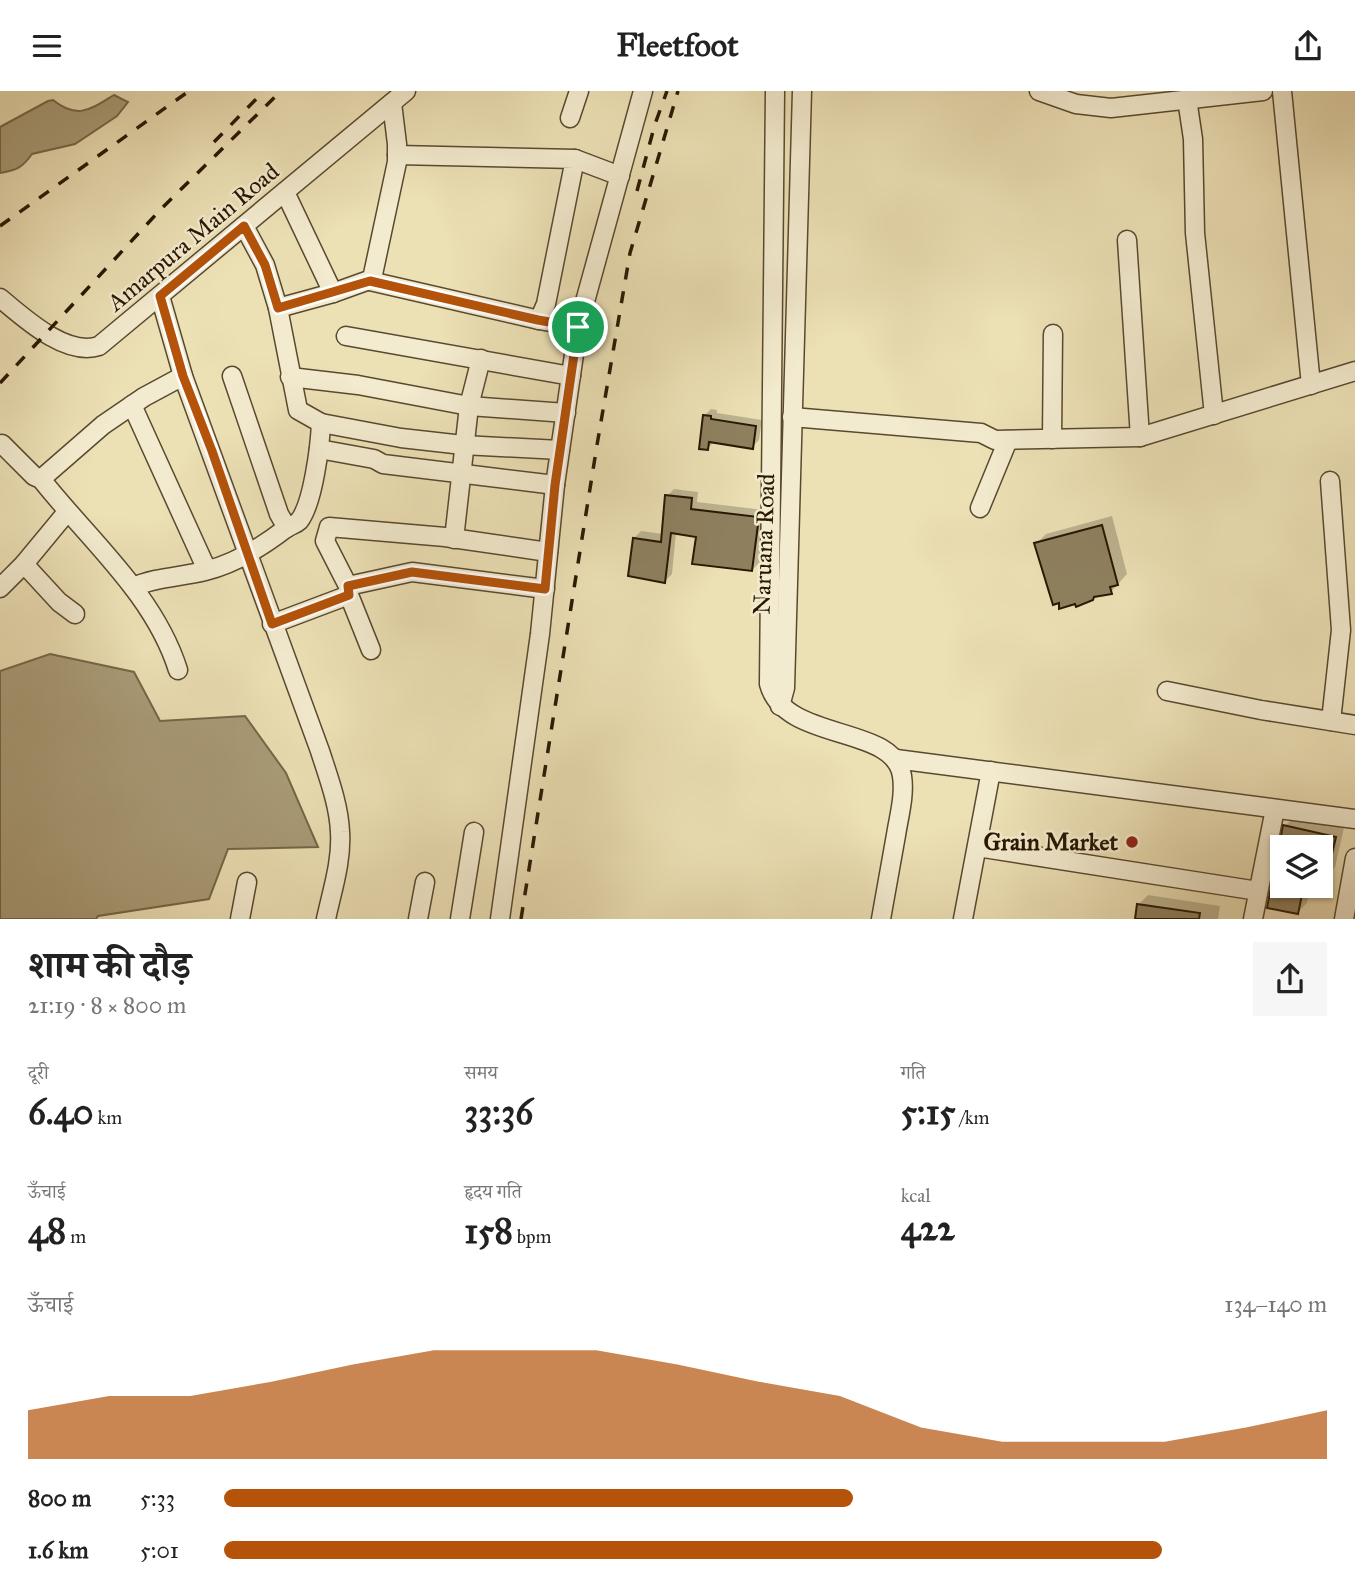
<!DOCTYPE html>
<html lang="hi">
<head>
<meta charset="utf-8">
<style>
	body { margin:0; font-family:"IM FELL Great Primer","Noto Serif Devanagari",serif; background:#f6f6f6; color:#222; height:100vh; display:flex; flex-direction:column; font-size:26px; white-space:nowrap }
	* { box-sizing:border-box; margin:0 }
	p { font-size:23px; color:#767676 }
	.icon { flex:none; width:38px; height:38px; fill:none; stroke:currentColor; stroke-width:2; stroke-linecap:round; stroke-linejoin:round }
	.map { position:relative; height:828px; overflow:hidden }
	.panel { display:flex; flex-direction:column; background:#fff; flex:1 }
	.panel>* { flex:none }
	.fabs { position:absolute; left:1270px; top:744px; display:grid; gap:14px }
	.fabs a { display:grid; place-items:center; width:63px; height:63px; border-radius:0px; background:#fff; box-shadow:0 2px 5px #0004; font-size:35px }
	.pin { position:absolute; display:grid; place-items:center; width:60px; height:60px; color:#fff; margin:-30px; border:4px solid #fff; border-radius:50%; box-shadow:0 2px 7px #0007 }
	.round { display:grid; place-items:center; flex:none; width:74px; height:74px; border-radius:0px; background:#f6f6f6 }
	.headline { display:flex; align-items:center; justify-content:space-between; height:119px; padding:0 28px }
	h1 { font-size:38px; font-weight:700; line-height:52px }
	.metrics { display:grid; grid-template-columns:repeat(3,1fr); gap:10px; height:119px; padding:7px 28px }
	.metrics div { display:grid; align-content:center }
	.metrics b { font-size:35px; font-weight:700 }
	.metrics small { font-size:19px; font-weight:400 }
	.metrics p { font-size:19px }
	.chart { height:196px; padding:14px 28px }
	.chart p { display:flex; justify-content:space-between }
	.chart svg { width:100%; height:126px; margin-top:7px; fill:#b45309; opacity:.7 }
	ul { padding:0 28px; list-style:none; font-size:23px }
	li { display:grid; grid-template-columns:112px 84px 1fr; align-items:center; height:52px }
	li i { height:18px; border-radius:9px; background:#b45309 }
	header { display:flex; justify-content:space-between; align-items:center; height:91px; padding:0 28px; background:#fff; font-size:32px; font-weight:700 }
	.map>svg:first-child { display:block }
</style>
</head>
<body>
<header><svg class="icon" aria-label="menu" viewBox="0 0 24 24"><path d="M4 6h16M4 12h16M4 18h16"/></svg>Fleetfoot<svg class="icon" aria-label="share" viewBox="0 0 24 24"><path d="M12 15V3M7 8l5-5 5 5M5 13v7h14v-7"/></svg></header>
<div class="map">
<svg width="1355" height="828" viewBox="0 0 1355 828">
	<rect width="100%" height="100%" fill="#ece0b5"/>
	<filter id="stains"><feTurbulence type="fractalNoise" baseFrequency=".00286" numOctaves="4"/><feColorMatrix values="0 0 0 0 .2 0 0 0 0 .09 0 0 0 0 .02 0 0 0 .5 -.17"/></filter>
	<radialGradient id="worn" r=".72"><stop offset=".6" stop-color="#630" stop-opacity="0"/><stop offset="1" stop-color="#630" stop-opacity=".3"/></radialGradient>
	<g fill="#a99c78" stroke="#756749" stroke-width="2">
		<path d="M114,4L128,11L117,25L75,53L32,63C22,77 17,79 0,82V36L48,10L53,9C78,29 91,18 114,4Z"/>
		<path d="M50,563L134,581L160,630L245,625L286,682L318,756L228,758L209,808L98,825L96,828H0V580Z"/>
	</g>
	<g fill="#0003">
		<path d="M711,318L717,319V322L762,329L759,349L752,356L715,350L708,357L704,325Z"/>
		<path d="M674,398L698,401L697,411L765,419L759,472L752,479L698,444L676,441L672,483L665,490L634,447L641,440L663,443L667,405Z"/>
		<path d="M1112,425L1127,483L1111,501L1036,453L1046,443Z"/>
		<path d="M1294,726L1344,737L1335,776L1326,785L1321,756H1283V794H1310L1307,812L1298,821L1269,815L1285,735Z"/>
		<path d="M1148,804L1220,815L1218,828H1136L1138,814Z"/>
	</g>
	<g fill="#8e805f" stroke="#281702" stroke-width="2">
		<path d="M703,324L711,325V328L756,335L753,358L709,351L708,359L699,358Z"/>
		<path d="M665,404L692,407L691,418L759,426L752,480L692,473L696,446L671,442L665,492L628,485L633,447L661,451Z"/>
		<path d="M1102,434L1118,494L1110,496L1112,503L1094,506L1093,509L1076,516L1075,513L1059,518V512L1053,514L1034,452Z"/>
		<path d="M1283,734L1336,746L1325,792H1321V756H1283V794H1304L1298,823L1267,817Z"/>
		<path d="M1137,813L1200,822L1199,828H1135Z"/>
	</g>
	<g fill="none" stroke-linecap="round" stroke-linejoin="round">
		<g stroke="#59492f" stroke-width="21">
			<g id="minor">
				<path d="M775,0L769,593C785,652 895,633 902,685C905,704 899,725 896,744C891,772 886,800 881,828"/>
				<path d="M1039,0L1076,13L1111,17L1263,0"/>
				<path d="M1282,0L1311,294"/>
				<path d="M1187,8L1193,48L1195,142L1214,324"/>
				<path d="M570,27L579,0"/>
				<path d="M397,64L575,68L546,213L539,229"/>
				<path d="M575,68L620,85"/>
				<path d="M285,101L333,202"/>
				<path d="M1127,149L1140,346"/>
				<path d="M370,190L539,229L578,236"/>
				<path d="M160,205L183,285L320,660C328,685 339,714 340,741C342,770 332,800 326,828"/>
				<path d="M0,207C24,227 66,266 99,255L406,0"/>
				<path d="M278,217L333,202L372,188L397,71V53L392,12"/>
				<path d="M346,245L571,285"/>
				<path d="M232,285L279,423L287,437"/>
				<path d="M290,286L358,294L469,315L566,322"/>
				<path d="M132,314L207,479"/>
				<path d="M792,326L981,342L995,349L1140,346L1355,280"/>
				<path d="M321,332L401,347L463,354L560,359"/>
				<path d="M1052,348L1053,243"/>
				<path d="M2,353L34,385L41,388C89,449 154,503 178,579"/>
				<path d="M319,358L374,368L383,373L555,394"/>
				<path d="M41,388L103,334L144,306L183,285"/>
				<path d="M1330,390L1341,539L1331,630"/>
				<path d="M980,417L1008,349"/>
				<path d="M454,448L469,315L481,268"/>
				<path d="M24,473L59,511L75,523"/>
				<path d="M348,495L412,481L545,498"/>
				<path d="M133,496C156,486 181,486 205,480C233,473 263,455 285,438C290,434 295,434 299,430C313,413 320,355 321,332L298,319L278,217L265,174L244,135"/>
				<path d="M0,497L24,473L67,421"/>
				<path d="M349,504L371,559"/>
				<path d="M272,533L349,504L348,495L325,450L329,436L445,446L548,461"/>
				<path d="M1167,600L1261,619L1355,634"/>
				<path d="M780,615L785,597L802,0"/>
				<path d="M896,668L1355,728"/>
				<path d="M977,756L1258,800"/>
				<path d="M240,828L247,791"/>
				<path d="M418,828L425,791"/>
				<path d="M460,828L474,741"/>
				<path d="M500,828L540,543L555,394L578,236L643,0"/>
				<path d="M963,828L991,680"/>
				<path d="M1253,828L1275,718"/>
				<path d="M1344,828L1355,767"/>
			</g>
		</g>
		<use href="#minor" stroke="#f3ebcf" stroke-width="18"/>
		<g stroke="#281702" stroke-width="3.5" stroke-dasharray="12 12" stroke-linecap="butt">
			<path d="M214,51L264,0"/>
			<path d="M637,100L655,33L667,0"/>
			<path d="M0,135L189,0"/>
			<path d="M0,292L162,117L281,0"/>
			<path d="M521,828L597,354L630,162L678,0"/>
		</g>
	</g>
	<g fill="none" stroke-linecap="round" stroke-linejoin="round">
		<g stroke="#fff" stroke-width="14">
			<path id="route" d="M244,135L265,174L278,217L370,190L538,229L578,236L555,394L545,498L412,481L348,495L349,504L272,533L212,360L183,285L160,205Z"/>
		</g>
		<use href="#route" stroke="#b45309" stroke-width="9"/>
	</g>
	<circle fill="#8f2418" stroke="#f3ebcf" stroke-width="2.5" cx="1132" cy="751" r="7"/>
	<g text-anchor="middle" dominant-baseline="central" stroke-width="5" stroke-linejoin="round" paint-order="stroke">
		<g font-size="24" fill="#281702" stroke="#f3ebcf">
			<text transform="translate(193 146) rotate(-40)">Amarpura Main Road</text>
			<text transform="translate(764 453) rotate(-88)">Naruana Road</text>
		</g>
		<g font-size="24" font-weight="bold" fill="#281702" stroke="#f3ebcf" text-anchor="end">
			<text x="1118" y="751">Grain Market</text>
		</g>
	</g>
	<rect width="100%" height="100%" filter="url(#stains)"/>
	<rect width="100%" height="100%" fill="url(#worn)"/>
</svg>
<div class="fabs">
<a><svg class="icon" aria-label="layers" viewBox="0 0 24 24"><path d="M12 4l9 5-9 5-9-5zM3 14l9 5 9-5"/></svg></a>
</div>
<div class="pin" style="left:578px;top:236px;background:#1e9e55"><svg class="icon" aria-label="arrive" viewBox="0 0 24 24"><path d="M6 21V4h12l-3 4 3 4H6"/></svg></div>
</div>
<section class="panel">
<div class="headline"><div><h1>शाम की दौड़</h1><p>21:19 · 8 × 800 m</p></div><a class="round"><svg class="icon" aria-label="share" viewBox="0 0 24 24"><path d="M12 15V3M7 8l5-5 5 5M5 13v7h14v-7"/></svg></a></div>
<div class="metrics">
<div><p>दूरी</p><b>6.40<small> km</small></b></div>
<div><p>समय</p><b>33:36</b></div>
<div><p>गति</p><b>5:15<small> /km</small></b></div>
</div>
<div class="metrics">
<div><p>ऊँचाई</p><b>48<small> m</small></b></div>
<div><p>हृदय गति</p><b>158<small> bpm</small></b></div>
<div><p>kcal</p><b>422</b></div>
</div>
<div class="chart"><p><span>ऊँचाई</span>134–140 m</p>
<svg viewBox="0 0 160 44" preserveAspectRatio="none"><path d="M0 44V27L10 22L20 22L30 17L40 11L50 6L60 6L70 6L80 11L90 17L100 22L110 33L120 38L130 38L140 38L150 33L160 27V44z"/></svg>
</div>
<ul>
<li><b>800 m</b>5:33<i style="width:57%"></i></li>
<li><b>1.6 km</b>5:01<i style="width:85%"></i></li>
</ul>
</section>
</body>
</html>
